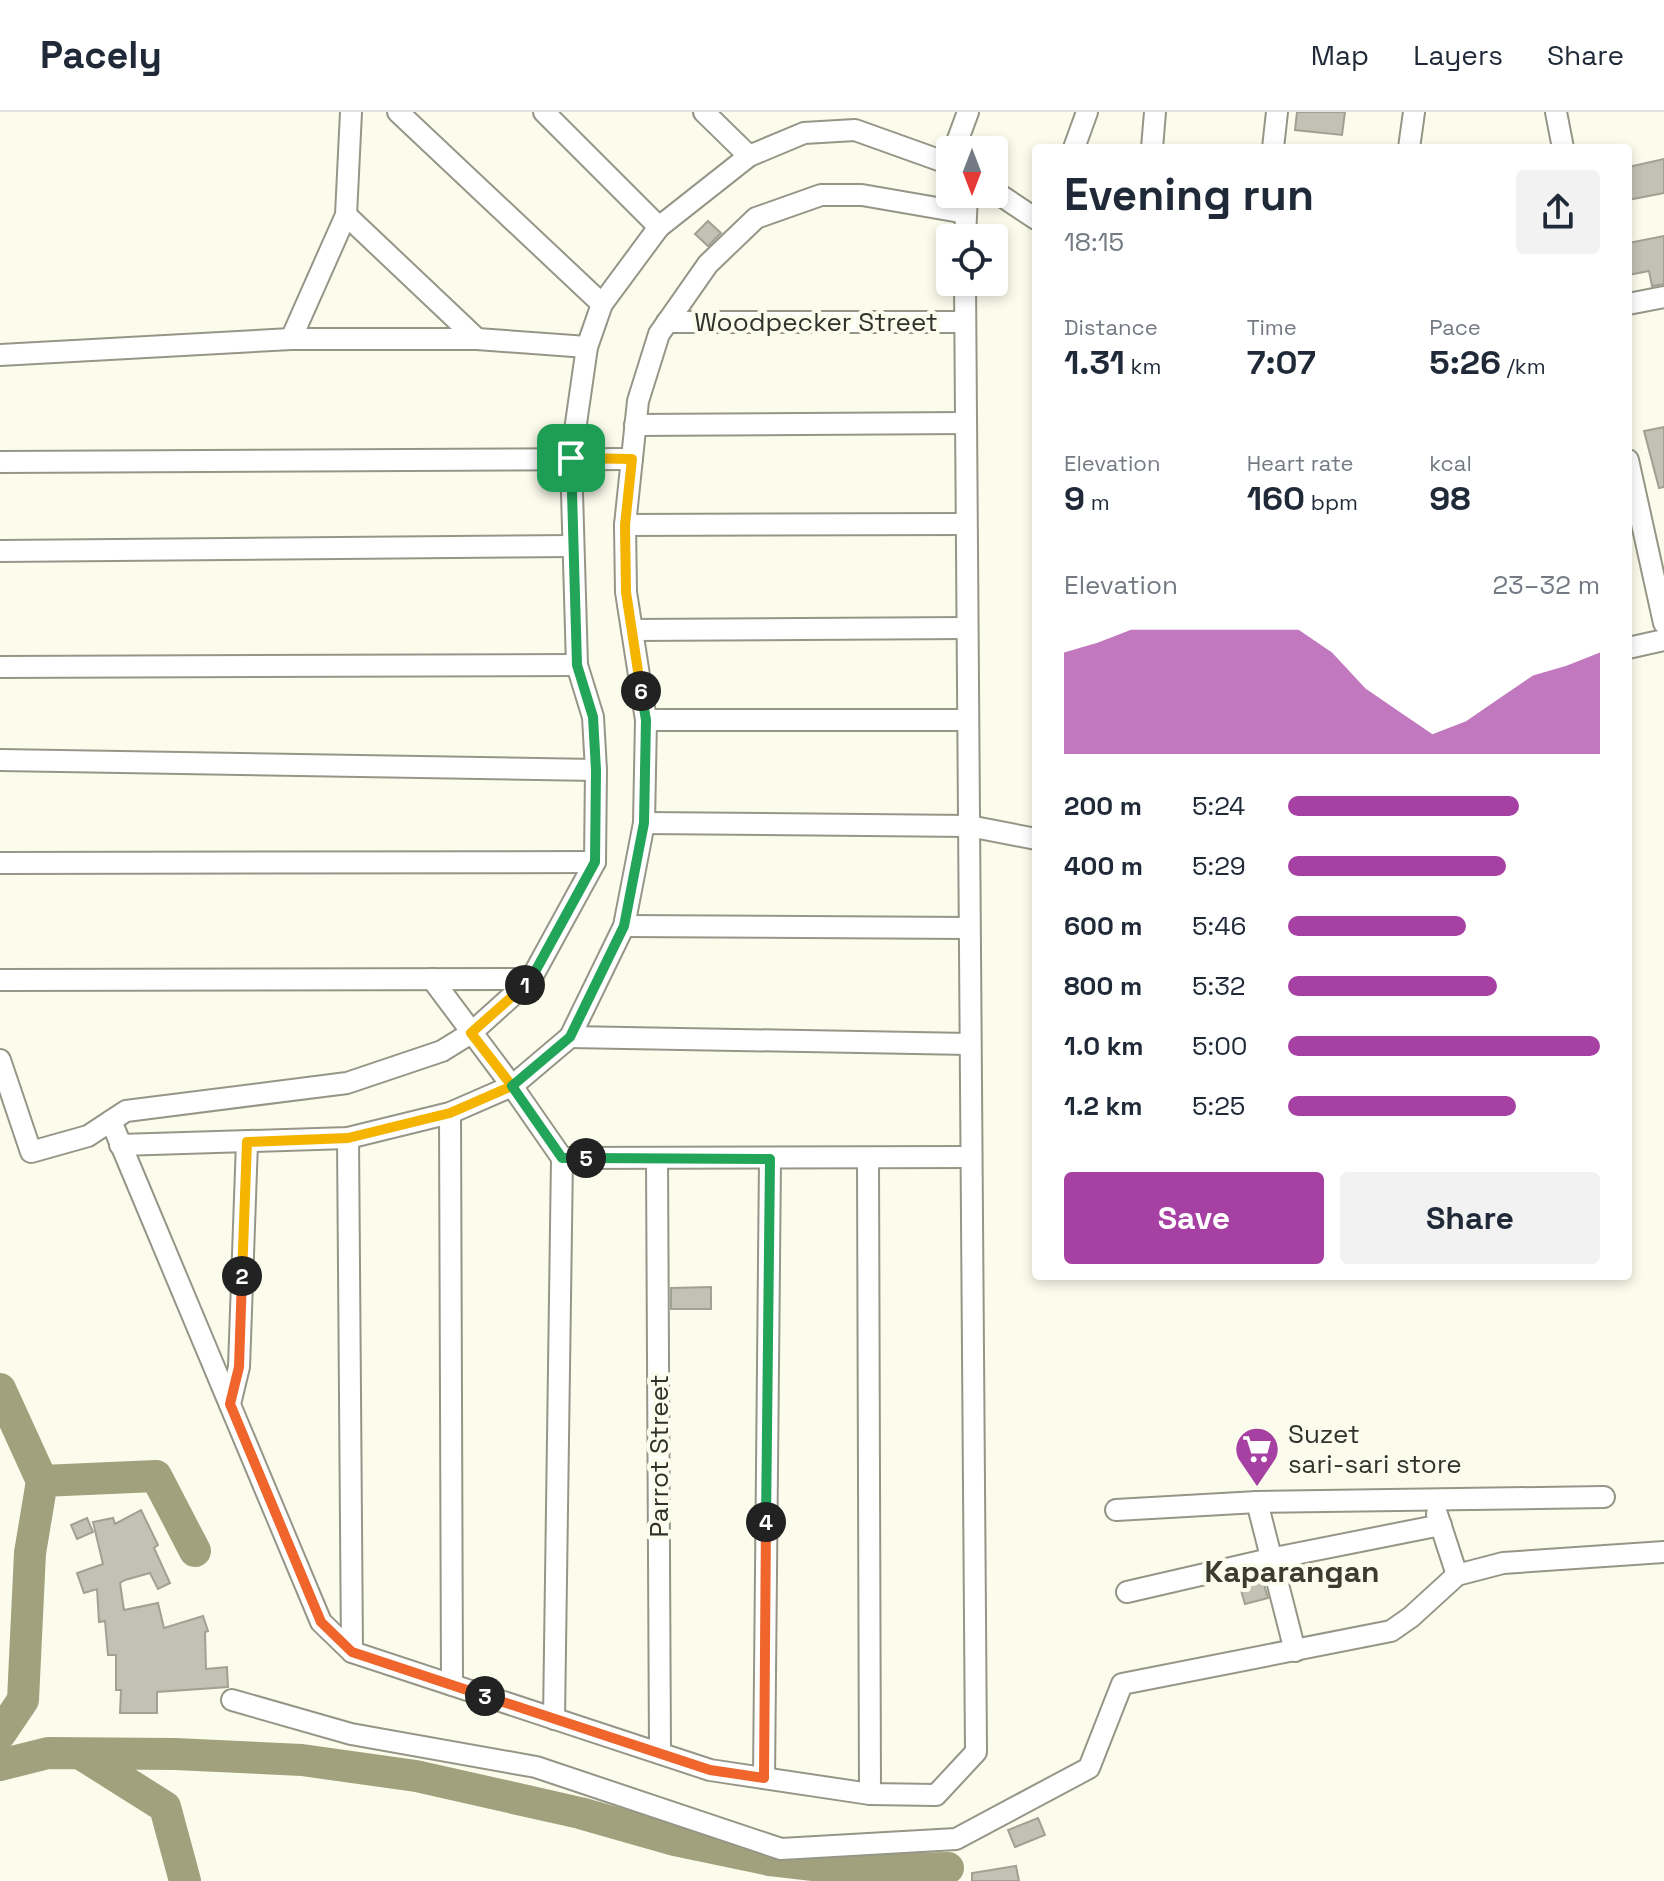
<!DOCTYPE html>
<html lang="en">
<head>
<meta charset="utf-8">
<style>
	body { margin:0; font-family:"Space Grotesk",sans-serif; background:#f2f2f3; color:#1f2937; height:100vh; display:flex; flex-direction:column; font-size:30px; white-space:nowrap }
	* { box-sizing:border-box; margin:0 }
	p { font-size:26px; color:#747a83 }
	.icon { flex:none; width:44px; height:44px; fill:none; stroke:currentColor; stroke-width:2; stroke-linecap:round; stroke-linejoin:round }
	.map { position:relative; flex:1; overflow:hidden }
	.panel { position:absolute; left:1032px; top:32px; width:600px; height:1136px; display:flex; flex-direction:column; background:#fff; border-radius:8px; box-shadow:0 4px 12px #0003 }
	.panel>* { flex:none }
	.needle { width:52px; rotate:180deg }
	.fabs { position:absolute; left:936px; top:24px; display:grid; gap:16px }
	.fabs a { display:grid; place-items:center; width:72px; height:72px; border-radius:8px; background:#fff; box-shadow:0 4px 12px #0003; font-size:40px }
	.pin { position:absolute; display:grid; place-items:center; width:68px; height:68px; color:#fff; margin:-34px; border-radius:16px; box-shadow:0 4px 12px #0006 }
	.km { position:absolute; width:40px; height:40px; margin:-20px; border-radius:50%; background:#222; color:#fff; font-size:22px; line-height:40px; text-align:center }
	.round { display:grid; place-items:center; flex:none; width:84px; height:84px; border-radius:8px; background:#f2f2f3 }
	.headline { display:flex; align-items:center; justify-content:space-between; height:136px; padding:0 32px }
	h1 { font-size:44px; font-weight:700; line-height:60px }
	.figures { display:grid; grid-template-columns:repeat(3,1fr); gap:12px; height:136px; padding:8px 32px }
	.figures div { display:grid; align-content:center }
	.figures b { font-size:34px; font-weight:700 }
	.figures small { font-size:22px; font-weight:400 }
	.figures p { font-size:22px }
	.chart { height:224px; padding:16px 32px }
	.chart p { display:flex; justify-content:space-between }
	.chart svg { width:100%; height:144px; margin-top:8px; fill:#a740a3; opacity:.7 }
	.button { display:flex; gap:16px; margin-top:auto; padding:16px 32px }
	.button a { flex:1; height:92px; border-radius:8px; background:#a740a3; color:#fff; font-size:32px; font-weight:700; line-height:92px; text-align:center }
	.button a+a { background:#f2f2f3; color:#1f2937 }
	ul { padding:0 32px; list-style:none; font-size:26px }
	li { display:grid; grid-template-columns:128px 96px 1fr; align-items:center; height:60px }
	li i { height:20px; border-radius:10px; background:#a740a3 }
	header { display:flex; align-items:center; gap:48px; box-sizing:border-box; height:112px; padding:0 40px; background:#fff; border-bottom:2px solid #e0e1e3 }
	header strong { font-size:38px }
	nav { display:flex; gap:44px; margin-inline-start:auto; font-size:28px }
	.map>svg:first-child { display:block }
</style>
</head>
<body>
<header>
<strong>Pacely</strong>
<nav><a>Map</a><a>Layers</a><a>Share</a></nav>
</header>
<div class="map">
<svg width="1664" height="1769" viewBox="0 0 1664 1769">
	<rect width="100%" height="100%" fill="#fcfced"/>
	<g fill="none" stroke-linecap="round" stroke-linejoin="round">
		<g stroke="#a1a27d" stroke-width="32">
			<path d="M0,1277L42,1369"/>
			<path d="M0,1622L23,1588L30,1441L42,1369L156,1364L195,1439"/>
			<path d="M81,1642L165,1695L185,1769"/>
			<path d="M0,1653L48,1641L175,1642L302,1648L416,1664L580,1701L675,1728L770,1748L855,1758L948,1756"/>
		</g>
	</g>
	<g fill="#c1c2b3" stroke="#a0a193" stroke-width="2">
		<path d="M1297,0H1345L1342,23L1295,18Z"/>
		<path d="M1664,47V81L1628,88V55Z"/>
		<path d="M708,109L721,121L708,134L695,122Z"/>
		<path d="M1664,124V172L1652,174L1649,159L1628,163V131Z"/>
		<path d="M1664,315V375L1659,376L1644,319Z"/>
		<path d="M711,1175V1197H671V1176Z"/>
		<path d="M141,1398L158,1433L154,1436L170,1471L158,1477L150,1461L125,1468L120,1471L124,1498L158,1491L164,1516L203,1504L208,1519L205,1520L206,1557L227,1555L228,1575L157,1580V1601H120L121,1578H116V1543H108L105,1509L99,1510L97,1477L84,1481L77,1461L103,1452L93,1410L113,1406L115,1412Z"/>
		<path d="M87,1406L93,1420L77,1427L71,1413Z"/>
		<path d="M1261,1462L1268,1486L1245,1492L1238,1468Z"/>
		<path d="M1038,1706L1045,1723L1015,1735L1008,1718Z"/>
		<path d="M1016,1754L1019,1769H972V1761Z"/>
	</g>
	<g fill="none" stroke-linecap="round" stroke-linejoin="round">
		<g stroke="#969688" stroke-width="24">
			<g id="street">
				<path d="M398,0L602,192"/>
				<path d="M544,0L659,115"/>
				<path d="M704,0L749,44"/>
				<path d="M1556,0L1563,36"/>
				<path d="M1074,36L1087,0"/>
				<path d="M1152,36L1155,0"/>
				<path d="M1273,36L1277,0"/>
				<path d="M1409,36L1414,0"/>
				<path d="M954,38L968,0"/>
				<path d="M994,79L1036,107"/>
				<path d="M346,103L477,227"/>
				<path d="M965,126L967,82"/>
				<path d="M1628,192L1664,185"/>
				<path d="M667,210H965"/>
				<path d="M291,227L346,103L351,0"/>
				<path d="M0,243L291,227H477L587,235"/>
				<path d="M635,313L966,311"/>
				<path d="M1628,348L1664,511"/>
				<path d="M0,350L632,347"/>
				<path d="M625,413L966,412"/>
				<path d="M0,439L573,434"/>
				<path d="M632,518L967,516"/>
				<path d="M1628,536L1664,528"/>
				<path d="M0,555L577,553"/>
				<path d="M646,608H968"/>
				<path d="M0,648L596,658"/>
				<path d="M644,711L969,714L1036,727"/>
				<path d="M0,751L595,750"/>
				<path d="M624,814L969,816"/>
				<path d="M432,867L512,974L562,1046L971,1045"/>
				<path d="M0,868L531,867"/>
				<path d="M570,925L970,932"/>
				<path d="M0,948L31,1040L88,1024L126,999L347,971L442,939L471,921L531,867L595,750L596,658L593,605L577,553L571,346L587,235L602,192L659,115L749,44L804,21L855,18L950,52"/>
				<path d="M450,1001L452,1573"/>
				<path d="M111,1009L321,1510L352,1540L710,1658L870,1682L936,1683L976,1640L965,170"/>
				<path d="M348,1026L352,1540"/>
				<path d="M120,1033L348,1026L450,1001L512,974L570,925L624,814L644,711L646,608L626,480L625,413L638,289L659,222L708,152L756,106L821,83H862L966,101"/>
				<path d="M657,1046L660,1641"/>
				<path d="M868,1047L870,1682"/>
				<path d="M230,1292L239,1255L247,1030"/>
				<path d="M1257,1390L1295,1539"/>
				<path d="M1116,1398L1257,1390L1604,1385"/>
				<path d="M1437,1402L1457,1463"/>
				<path d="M1127,1480L1270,1447L1441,1413"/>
				<path d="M232,1588L351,1622L536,1655L781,1737L956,1727L1089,1656L1122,1572L1391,1519L1411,1505L1457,1463L1503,1451L1664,1440"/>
				<path d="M554,1607L562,1046"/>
				<path d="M764,1666L770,1047"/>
			</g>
		</g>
		<use href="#street" stroke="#fff" stroke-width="20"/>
	</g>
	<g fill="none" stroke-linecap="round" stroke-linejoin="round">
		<g stroke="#fff" stroke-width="16">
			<path id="split-1" d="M525,873L531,867L595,750L596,658L593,605L577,553L571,346"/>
		</g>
		<g stroke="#fff" stroke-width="16">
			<path id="split-2" d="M242,1164L247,1030L348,1026L450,1001L512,974L471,921L525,873"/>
		</g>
		<g stroke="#fff" stroke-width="16">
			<path id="split-3" d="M242,1164L239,1255L230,1292L321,1510L352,1540L485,1584"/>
		</g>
		<g stroke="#fff" stroke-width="16">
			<path id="split-4" d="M485,1584L710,1658L764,1666L766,1410"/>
		</g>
		<g stroke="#fff" stroke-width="16">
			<path id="split-5" d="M586,1046L770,1047L766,1410"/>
		</g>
		<g stroke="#fff" stroke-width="16">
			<path id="split-6" d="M586,1046H562L512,974L570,925L624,814L644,711L646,608L641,579"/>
		</g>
		<g stroke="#fff" stroke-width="16">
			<path id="split-7" d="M571,346L632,347L625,413L626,480L641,579"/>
		</g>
		<use href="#split-1" stroke="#22a559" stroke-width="10"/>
		<use href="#split-2" stroke="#f5b400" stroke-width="10"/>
		<use href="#split-3" stroke="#f0652b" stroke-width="10"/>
		<use href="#split-4" stroke="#f0652b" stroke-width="10"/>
		<use href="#split-5" stroke="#22a559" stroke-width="10"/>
		<use href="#split-6" stroke="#22a559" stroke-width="10"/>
		<use href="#split-7" stroke="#f5b400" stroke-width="10"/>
	</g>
	<defs>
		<g id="supermarket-pin" transform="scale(2.3)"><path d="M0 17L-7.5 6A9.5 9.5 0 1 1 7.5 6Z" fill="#a740a3" stroke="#fcfced"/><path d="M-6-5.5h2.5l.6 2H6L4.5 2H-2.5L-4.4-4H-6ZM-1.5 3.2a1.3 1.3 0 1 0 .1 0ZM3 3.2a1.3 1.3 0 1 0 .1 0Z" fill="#fff"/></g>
	</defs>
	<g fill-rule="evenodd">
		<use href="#supermarket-pin" x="1257" y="1337"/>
	</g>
	<g text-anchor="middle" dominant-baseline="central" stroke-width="8" stroke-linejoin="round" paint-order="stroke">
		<g font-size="26" fill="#31322c" stroke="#fcfced">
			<text x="816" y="210">Woodpecker Street</text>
			<text transform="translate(659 1344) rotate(-90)">Parrot Street</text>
		</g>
		<g font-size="26" fill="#31322c" stroke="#fcfced" text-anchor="start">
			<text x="1288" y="1322">Suzet<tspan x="1288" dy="30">sari-sari store</tspan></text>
		</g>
		<g font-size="30" font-weight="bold" fill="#3b3b2f" stroke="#fcfced">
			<text x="1292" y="1459">Kaparangan</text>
		</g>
	</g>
</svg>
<div class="fabs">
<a><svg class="needle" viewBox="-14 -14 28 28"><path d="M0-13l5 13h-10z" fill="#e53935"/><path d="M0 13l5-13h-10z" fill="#747a83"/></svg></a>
<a><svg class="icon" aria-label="locate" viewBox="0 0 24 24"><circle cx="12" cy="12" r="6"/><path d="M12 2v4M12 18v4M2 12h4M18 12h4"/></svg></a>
</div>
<div class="pin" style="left:571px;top:346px;background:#1e9e55"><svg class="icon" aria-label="arrive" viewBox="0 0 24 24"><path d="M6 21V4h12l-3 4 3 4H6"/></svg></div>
<b class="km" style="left:525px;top:873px">1</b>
<b class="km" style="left:242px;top:1164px">2</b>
<b class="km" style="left:485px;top:1584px">3</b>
<b class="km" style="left:766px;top:1410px">4</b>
<b class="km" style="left:586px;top:1046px">5</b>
<b class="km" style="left:641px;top:579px">6</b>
<section class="panel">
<div class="headline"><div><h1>Evening run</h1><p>18:15</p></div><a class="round"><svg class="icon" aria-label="share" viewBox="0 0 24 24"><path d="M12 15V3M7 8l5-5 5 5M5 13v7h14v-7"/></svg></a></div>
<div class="figures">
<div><p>Distance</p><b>1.31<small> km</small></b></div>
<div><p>Time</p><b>7:07</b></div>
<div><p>Pace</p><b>5:26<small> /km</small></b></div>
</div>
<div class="figures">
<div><p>Elevation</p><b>9<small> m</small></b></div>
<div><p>Heart rate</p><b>160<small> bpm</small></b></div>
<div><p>kcal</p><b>98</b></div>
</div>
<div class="chart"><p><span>Elevation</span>23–32 m</p>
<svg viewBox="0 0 160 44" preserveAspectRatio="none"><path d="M0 44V13L10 10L20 6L30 6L40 6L50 6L60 6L70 6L80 13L90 24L100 31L110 38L120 34L130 27L140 20L150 17L160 13V44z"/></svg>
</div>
<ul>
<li><b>200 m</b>5:24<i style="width:74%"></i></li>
<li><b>400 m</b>5:29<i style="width:70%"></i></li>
<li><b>600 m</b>5:46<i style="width:57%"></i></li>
<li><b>800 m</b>5:32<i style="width:67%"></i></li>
<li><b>1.0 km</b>5:00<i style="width:100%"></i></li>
<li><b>1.2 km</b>5:25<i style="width:73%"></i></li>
</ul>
<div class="button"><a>Save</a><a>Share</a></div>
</section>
</div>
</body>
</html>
